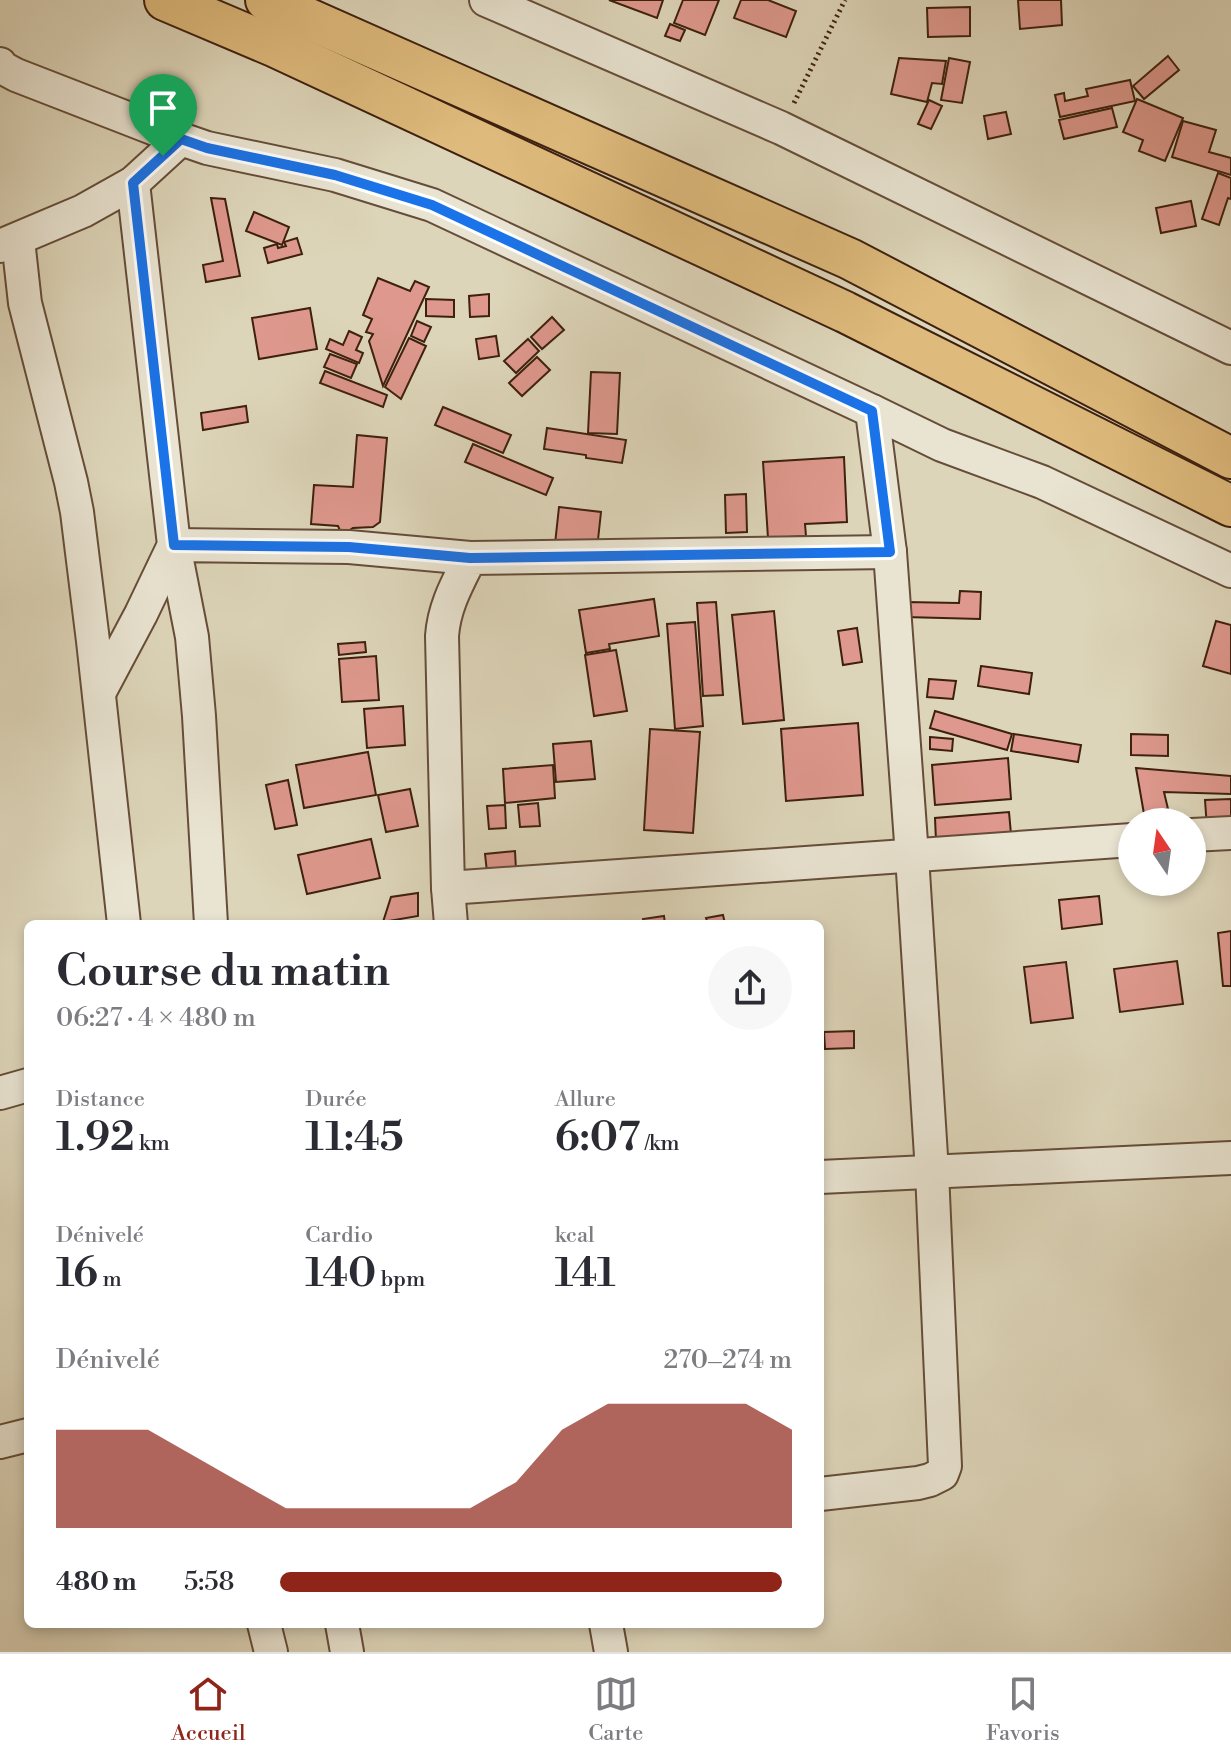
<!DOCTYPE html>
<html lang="fr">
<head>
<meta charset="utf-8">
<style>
	body { margin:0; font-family:"Libre Bodoni",serif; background:#f7f7f7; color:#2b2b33; height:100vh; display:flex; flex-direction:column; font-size:30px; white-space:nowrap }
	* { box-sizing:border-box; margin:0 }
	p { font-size:26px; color:#7c7c81 }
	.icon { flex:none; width:44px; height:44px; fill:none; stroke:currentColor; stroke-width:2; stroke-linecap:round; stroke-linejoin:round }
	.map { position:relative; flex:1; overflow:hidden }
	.panel { position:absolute; left:24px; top:920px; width:800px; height:708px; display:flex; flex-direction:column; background:#fff; border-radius:12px; box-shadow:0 4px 12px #0003 }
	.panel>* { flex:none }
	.needle { width:52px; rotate:347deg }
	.fabs { position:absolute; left:1118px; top:808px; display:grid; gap:16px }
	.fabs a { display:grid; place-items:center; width:88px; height:88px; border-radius:50%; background:#fff; box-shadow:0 4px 12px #0003; font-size:40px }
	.pin { position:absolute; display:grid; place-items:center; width:68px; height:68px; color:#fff; margin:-82px -34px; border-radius:50% 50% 50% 0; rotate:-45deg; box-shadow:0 0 8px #0007 }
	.pin .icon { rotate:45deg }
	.round { display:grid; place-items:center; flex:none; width:84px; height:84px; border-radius:42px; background:#f7f7f7 }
	.summary { display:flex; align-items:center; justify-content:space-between; height:136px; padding:0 32px }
	h1 { font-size:44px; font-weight:600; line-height:60px }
	.figures { display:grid; grid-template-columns:repeat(3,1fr); gap:12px; height:136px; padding:8px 32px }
	.figures div { display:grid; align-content:center }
	.figures b { font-size:40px; font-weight:600 }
	.figures small { font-size:22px; font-weight:400 }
	.figures p { font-size:22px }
	.chart { height:224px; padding:16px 32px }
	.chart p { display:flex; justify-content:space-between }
	.chart svg { width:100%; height:144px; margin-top:8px; fill:#8f2418; opacity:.7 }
	ul { padding:0 32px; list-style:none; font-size:26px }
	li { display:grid; grid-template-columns:128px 96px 1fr; align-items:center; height:60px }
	li i { height:20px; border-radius:10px; background:#8f2418 }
	.menu { display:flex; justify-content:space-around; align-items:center; height:112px; border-top:2px solid #e1e1e2; background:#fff; font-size:22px; color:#7c7c81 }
	.menu a { display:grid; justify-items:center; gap:4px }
	.menu .on { color:#8f2418 }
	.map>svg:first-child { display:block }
</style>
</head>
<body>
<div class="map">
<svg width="1231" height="1652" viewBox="0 0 1231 1652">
	<rect width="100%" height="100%" fill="#ddd5b9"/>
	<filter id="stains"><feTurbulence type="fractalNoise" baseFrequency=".0025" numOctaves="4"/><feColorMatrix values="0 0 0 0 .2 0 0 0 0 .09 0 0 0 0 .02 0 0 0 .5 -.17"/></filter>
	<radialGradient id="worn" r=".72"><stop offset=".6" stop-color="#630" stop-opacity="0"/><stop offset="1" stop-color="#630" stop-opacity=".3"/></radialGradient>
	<g fill="#de988d" stroke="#3e200e" stroke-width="2">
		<path d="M609,0H663L657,18Z"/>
		<path d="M683,0H719L705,35L674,23Z"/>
		<path d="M741,0H768L796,11L786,37L734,18Z"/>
		<path d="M1018,0H1061L1062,25L1020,29Z"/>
		<path d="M970,7V36L928,37L927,8Z"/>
		<path d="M670,24L685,30L680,41L665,36Z"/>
		<path d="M1168,56L1179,70L1144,99L1133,86Z"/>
		<path d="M899,58L946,61L942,84L932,83L927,102L891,94Z"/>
		<path d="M949,58L970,62L962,103L941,100Z"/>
		<path d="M1130,80L1135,101L1060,117L1055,95L1064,93L1065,101L1088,96L1086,89Z"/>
		<path d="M1137,99L1183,118L1165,161L1139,151L1143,140L1123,132Z"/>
		<path d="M929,100L942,106L931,129L918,124Z"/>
		<path d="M1112,108L1117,127L1064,139L1059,120Z"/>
		<path d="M1006,112L1011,134L988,139L984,116Z"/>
		<path d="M1183,121L1216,130L1209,152L1231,158V175L1172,157Z"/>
		<path d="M1218,173L1231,178V199L1228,198L1219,225L1202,219Z"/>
		<path d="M211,198L225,199L240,276L206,282L203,265L223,261Z"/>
		<path d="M1191,201L1196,226L1161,233L1156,208Z"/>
		<path d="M254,212L289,227L282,245L246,231Z"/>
		<path d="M297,238L302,254L268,263L264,248L277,244L278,248L286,246L284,242Z"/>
		<path d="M378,278L410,291L415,281L429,287L383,386L369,341L373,334L366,332L372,319L363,315Z"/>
		<path d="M489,294V316L470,317L469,296Z"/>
		<path d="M426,299L454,300V317L426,316Z"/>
		<path d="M310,308L317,349L259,359L252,318Z"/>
		<path d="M552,317L564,330L542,349L531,337Z"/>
		<path d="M417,321L431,327L424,342L411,336Z"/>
		<path d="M349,331L362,337L356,350L363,353L359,363L326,349L330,339L343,345Z"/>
		<path d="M496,336L499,356L479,359L476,339Z"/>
		<path d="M409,338L426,346L401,399L385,387Z"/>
		<path d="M528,339L539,351L516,373L504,361Z"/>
		<path d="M330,354L357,364L351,378L324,367Z"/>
		<path d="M537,357L550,370L522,396L509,383Z"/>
		<path d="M325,371L387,395L383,407L320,383Z"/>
		<path d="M591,372L620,373L617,434L588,433Z"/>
		<path d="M246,406L248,422L203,430L201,413Z"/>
		<path d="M443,407L511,435L503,453L435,425Z"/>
		<path d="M547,428L626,440L622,463L586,458V455L544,449Z"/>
		<path d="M357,435L387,438L380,522L373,527L353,528L342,535L338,526L311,524L314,485L353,487Z"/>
		<path d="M473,444L553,478L546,495L465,462Z"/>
		<path d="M844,457L847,522L805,524L806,536L768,538L763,462Z"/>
		<path d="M746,494L747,532L726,533L725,495Z"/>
		<path d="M559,507L601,512L597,549L555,544Z"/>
		<path d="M960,591L981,592L980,619L905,617L906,602L959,603Z"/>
		<path d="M654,599L659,636L609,644L610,649L586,653L579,610Z"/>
		<path d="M716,602L723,695L703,696L697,603Z"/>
		<path d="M774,611L784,720L743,724L732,615Z"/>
		<path d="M1216,621L1231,625V674L1203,666Z"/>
		<path d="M695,622L703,726L675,729L667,624Z"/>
		<path d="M857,628L862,662L843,665L838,631Z"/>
		<path d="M365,642L366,652L339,655L338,644Z"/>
		<path d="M616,650L627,711L594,716L585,655Z"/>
		<path d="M376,656L379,700L342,702L339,659Z"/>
		<path d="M981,666L1032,673L1029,694L978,686Z"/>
		<path d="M929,679L956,681L953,699L927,697Z"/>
		<path d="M403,706L405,745L367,748L364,709Z"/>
		<path d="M935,711L1012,734L1007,750L930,728Z"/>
		<path d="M858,723L863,795L786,801L781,729Z"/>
		<path d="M650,729L700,732L693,833L644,830Z"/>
		<path d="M1014,734L1081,745L1078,762L1011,751Z"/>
		<path d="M1131,734L1168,735V756L1131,755Z"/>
		<path d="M930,737L953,739L952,751L930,749Z"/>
		<path d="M591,741L595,779L556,782L553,744Z"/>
		<path d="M368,752L376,795L304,808L296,765Z"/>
		<path d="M1008,758L1011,799L935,805L932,765Z"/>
		<path d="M553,765L555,798L505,803L503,769Z"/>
		<path d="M1136,768L1231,776V794L1164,792L1168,809L1144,814Z"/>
		<path d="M288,780L297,825L275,829L266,785Z"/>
		<path d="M410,789L418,826L386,832L378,795Z"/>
		<path d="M1231,799V827L1207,828L1205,800Z"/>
		<path d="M538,803L540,826L520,827L518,805Z"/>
		<path d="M505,805L506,828L489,829L487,806Z"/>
		<path d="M1009,812L1011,834L936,841L935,818Z"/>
		<path d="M371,839L380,878L307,894L298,855Z"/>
		<path d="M515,851L516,870L487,872L485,854Z"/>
		<path d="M418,893V916L383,922L391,897Z"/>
		<path d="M1099,896L1102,924L1062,929L1059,900Z"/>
		<path d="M723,915L725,924H708L706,918Z"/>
		<path d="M664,916L665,924H644L643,919Z"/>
		<path d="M1231,931V986H1223L1218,933Z"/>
		<path d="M1177,961L1183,1004L1120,1012L1114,969Z"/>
		<path d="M1066,962L1073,1018L1031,1023L1024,967Z"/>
		<path d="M854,1031V1048L825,1049L824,1032Z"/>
	</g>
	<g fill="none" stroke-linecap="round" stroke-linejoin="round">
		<g stroke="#664d39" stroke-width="36">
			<g id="minor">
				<path d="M486,0L781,128L1231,348"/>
				<path d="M0,64L3,68L16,75L181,139"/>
				<path d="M18,240L25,303L71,482L77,512L93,641L124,924"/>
				<path d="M0,246L83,211L133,183L181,139L207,148L335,175L432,205L872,411"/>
				<path d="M99,693L141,614L174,545L133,183"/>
				<path d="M1192,835L1231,833"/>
				<path d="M448,888L1132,840"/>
				<path d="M211,924L199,716L192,637L174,545L349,547L470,558"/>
				<path d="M451,924L448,888L442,636C444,607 457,584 470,558L890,552"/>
				<path d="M0,1093L28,1085"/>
				<path d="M820,1177L1231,1158"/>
				<path d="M0,1442L28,1435"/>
				<path d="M820,1494L918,1483L930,1480L942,1474L945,1466L932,1172L912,856L890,552L872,411L942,445L1042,482L1231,571"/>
				<path d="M264,1624L271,1652"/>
				<path d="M342,1624L347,1652"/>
				<path d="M606,1624L611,1652"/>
			</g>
		</g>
		<g stroke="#3e200e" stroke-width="44">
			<g id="major">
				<path d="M165,0L276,47L845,312L1231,506"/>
				<path d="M266,0L850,259L1231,458"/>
			</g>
		</g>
		<path stroke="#3e200e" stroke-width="5" stroke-dasharray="2 4" stroke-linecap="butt" d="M794,103L845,0"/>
		<use href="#minor" stroke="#e9e4d2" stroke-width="32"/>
		<use href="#major" stroke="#deba7c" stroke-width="40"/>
	</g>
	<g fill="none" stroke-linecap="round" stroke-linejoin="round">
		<g stroke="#fff" stroke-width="16">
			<path id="route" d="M181,139L207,148L335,175L432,205L872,411L890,552L470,558L349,547L174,545L133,183Z"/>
		</g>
		<use href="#route" stroke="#1a73e8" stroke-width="10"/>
	</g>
	<rect width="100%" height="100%" filter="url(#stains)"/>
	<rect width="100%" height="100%" fill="url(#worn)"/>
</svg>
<div class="fabs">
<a><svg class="needle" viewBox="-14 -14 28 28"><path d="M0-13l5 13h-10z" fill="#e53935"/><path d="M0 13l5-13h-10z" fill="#7c7c81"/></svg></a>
</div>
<div class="pin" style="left:163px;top:156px;background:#1e9e55"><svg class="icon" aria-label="arrive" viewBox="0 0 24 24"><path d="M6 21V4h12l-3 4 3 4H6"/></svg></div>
<section class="panel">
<div class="summary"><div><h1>Course du matin</h1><p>06:27 · 4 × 480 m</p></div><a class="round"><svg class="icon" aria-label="share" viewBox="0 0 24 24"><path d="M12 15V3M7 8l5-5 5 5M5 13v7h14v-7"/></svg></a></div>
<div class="figures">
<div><p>Distance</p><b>1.92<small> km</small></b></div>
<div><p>Durée</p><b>11:45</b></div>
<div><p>Allure</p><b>6:07<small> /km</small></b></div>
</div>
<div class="figures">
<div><p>Dénivelé</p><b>16<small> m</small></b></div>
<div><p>Cardio</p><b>140<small> bpm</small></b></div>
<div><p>kcal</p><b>141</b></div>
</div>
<div class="chart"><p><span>Dénivelé</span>270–274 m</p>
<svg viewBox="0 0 160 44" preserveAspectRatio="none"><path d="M0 44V14L10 14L20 14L30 22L40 30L50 38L60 38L70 38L80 38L90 38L100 30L110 14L120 6L130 6L140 6L150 6L160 14V44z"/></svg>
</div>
<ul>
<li><b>480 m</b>5:58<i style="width:98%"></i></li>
</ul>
</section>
</div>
<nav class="menu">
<a class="on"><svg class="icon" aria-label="home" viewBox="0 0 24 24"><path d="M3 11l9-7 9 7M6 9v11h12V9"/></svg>Accueil</a>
<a><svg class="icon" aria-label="map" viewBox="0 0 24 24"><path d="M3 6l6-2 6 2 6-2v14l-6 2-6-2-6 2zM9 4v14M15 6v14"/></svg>Carte</a>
<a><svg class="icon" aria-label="saved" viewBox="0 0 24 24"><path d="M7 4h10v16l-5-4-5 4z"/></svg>Favoris</a>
</nav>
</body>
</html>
